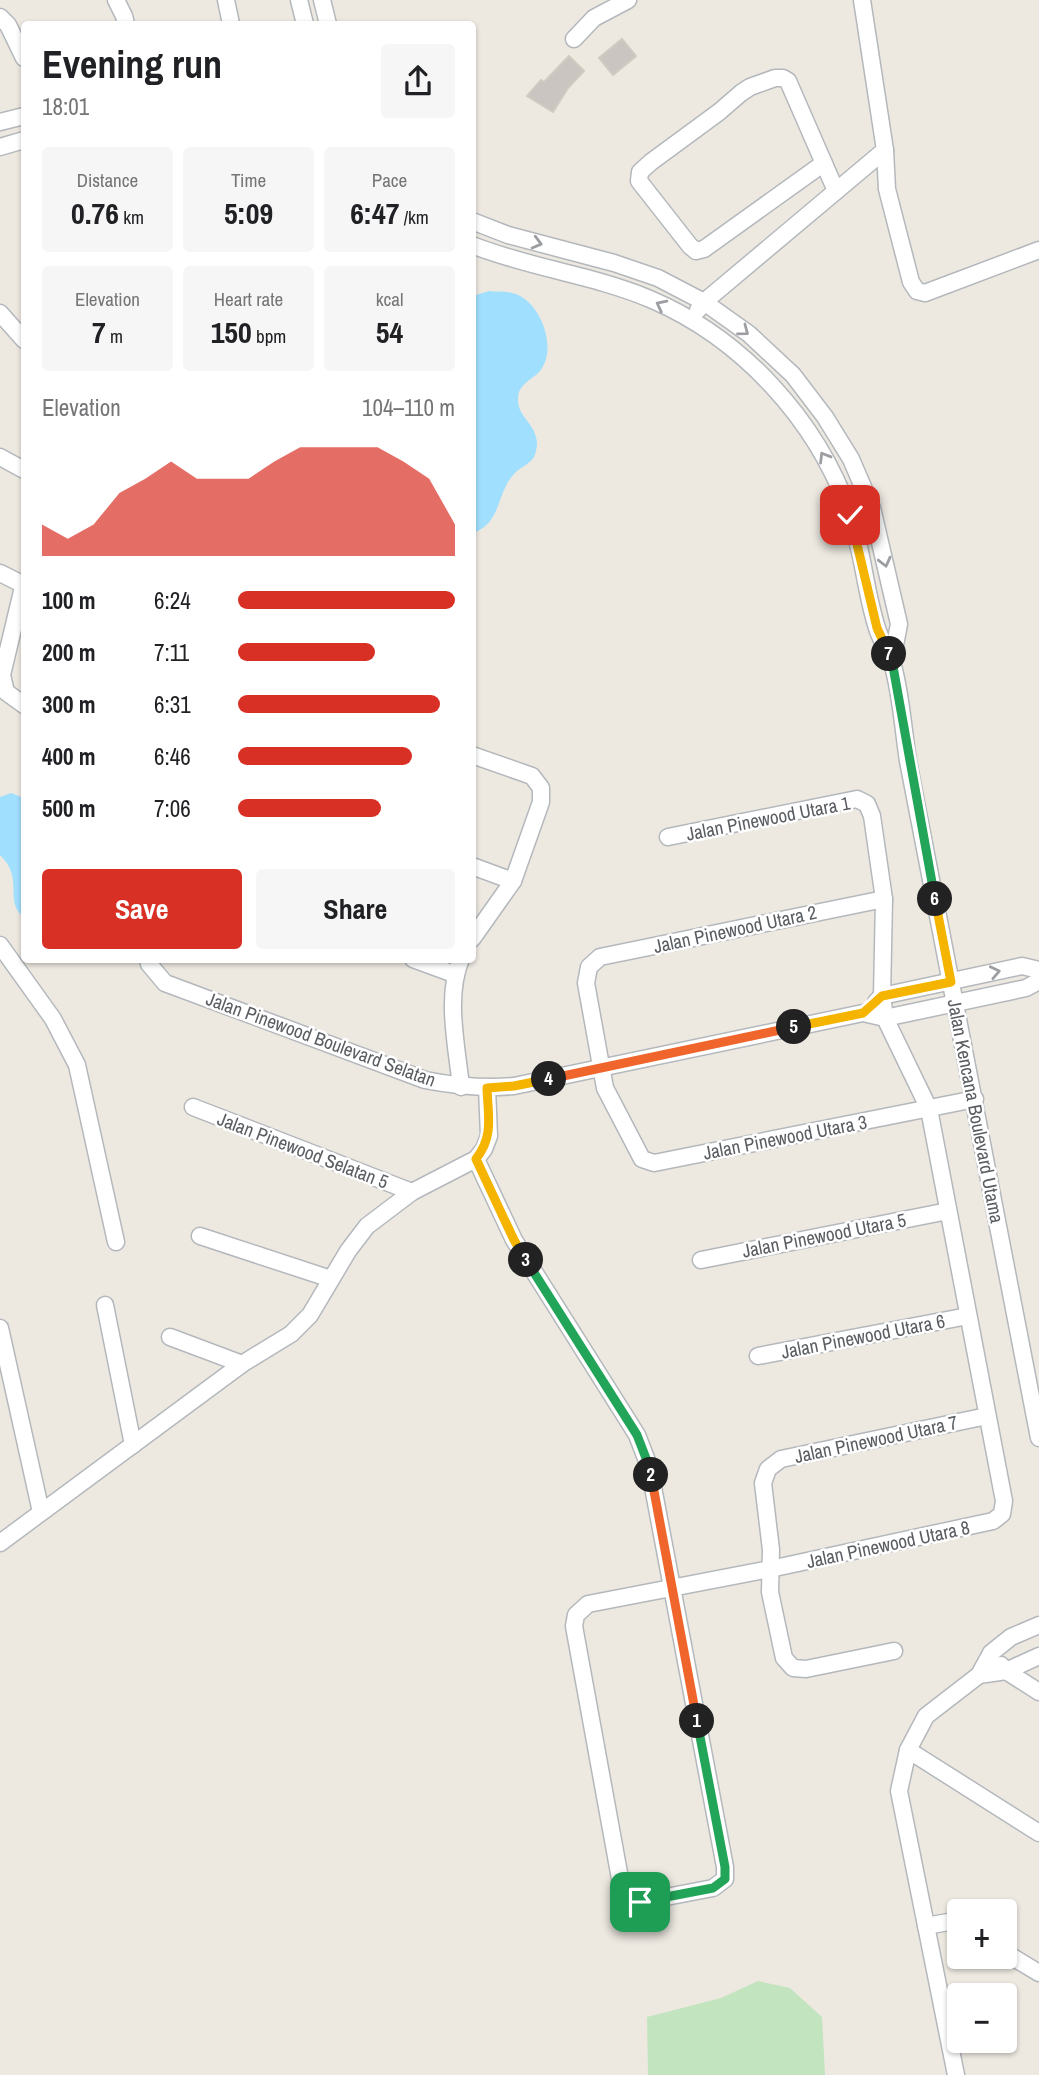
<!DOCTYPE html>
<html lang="en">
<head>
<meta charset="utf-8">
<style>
	body { margin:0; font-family:"Archivo Narrow",sans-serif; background:#f6f6f6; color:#202124; height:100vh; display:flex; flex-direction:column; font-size:26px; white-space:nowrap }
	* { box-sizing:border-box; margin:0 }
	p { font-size:23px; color:#757577 }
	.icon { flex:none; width:38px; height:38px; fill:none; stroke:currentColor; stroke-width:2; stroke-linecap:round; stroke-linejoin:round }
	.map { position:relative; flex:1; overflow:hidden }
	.details { position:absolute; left:21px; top:21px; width:455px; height:942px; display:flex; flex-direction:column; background:#fff; border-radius:7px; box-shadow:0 2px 5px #0004 }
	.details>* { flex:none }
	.fabs { position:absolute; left:947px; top:1899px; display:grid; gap:14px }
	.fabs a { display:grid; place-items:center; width:70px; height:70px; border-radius:7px; background:#fff; box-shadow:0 2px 5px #0004; font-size:35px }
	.pin { position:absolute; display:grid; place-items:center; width:60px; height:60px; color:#fff; margin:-30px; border-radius:14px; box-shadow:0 4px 10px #0006 }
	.km { position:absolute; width:35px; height:35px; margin:-18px; border-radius:50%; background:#222; color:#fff; font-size:19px; line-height:35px; text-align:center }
	.round { display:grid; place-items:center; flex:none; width:74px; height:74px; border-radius:7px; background:#f6f6f6 }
	.overview { display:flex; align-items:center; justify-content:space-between; height:119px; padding:0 21px }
	h1 { font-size:38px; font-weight:700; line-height:52px }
	.figures { display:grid; grid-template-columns:repeat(3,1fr); gap:10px; height:119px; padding:7px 21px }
	.figures div { display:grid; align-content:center; border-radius:7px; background:#f6f6f6; text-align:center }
	.figures b { font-size:30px; font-weight:700 }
	.figures small { font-size:19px; font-weight:400 }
	.figures p { font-size:19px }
	.chart { height:196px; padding:14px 21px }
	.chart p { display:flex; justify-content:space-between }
	.chart svg { width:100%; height:126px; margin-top:7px; fill:#d93025; opacity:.7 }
	.button { display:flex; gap:14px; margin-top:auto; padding:14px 21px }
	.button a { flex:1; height:80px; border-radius:7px; background:#d93025; color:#fff; font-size:28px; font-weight:700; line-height:80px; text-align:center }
	.button a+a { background:#f6f6f6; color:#202124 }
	ul { padding:0 21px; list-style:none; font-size:23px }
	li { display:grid; grid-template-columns:112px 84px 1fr; align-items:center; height:52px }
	li i { height:18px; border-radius:9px; background:#d93025 }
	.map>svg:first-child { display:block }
</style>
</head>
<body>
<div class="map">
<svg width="1039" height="2075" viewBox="0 0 1039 2075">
	<rect width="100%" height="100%" fill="#ede9e1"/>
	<path fill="#c2e4be" d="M758,1981L790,1988L822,2017L825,2075H648L647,2017L721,1998Z"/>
	<g fill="#a1dffe">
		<path d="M489,291C497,292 509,291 516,294C541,303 558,349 540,371C532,380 518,384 518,399C517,416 535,423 537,442C537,446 536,453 534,457C530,464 519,468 514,474C496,493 502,523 473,533V296Z"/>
		<path d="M11,793L24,798V918C3,900 25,879 0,855V797Z"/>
	</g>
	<g fill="#cac5c1" stroke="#d1cac0" stroke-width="2">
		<path d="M622,39L636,56L613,75L599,58Z"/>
		<path d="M569,56L584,71L568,88L553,112L527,96L541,80L544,82Z"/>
	</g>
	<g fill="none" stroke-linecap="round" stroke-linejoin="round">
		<g stroke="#b4b8bc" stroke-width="19">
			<g id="minor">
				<path d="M116,0L124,16L126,24"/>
				<path d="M226,0L231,24"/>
				<path d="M299,0L305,24"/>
				<path d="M322,0L328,24"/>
				<path d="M862,0L885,150L887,189L911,282L917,291L925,293L1039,250"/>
				<path d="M0,17L8,25L24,58"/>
				<path d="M574,39L594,18L628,0"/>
				<path d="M0,122L24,116"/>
				<path d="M0,147L24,140"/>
				<path d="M824,163L704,249L696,251L690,246L639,181L640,172L651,162L719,112L741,93L750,87L775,78H783L788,81L836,191"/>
				<path d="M472,221L508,235L614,263L658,278L704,302L749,334L793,375L825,417L851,459L872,508L899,624L892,661"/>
				<path d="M472,245C530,268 593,275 650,299C742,338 817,420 850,514C863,551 865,591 877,628C880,639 888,650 892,662C901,693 903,728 908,761L1039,1438"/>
				<path d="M698,310L704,302L885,150"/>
				<path d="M0,313L24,340"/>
				<path d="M0,457L24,470"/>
				<path d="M0,573L24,585"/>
				<path d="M24,583L2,675L6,692L24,705"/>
				<path d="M472,755L532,776L541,788V802L513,881L472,939"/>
				<path d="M472,866L513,881"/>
				<path d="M884,899L600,957L589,967L586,983L605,1088L642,1159L654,1163L975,1099"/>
				<path d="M0,945L53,1019L77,1065L116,1242"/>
				<path d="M148,959L149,964L165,983L425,1080C456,1086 483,1089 514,1086L863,1013L885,1018L1026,988L1039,981"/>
				<path d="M413,959L454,974"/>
				<path d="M461,959C445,997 457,1047 461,1087"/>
				<path d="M876,1002L882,996L1022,966L1039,970"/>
				<path d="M193,1107L412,1192"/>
				<path d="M476,1159L514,1240L637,1435L649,1466L725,1867V1879L713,1888L640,1902L629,1898L621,1884L574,1626L576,1615L588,1604L770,1569L993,1521L1002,1514L1004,1501L929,1109L885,1018L882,996L884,899L872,816L867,804L857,799L668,837"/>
				<path d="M200,1236L331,1279"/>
				<path d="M701,1260L948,1211"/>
				<path d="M105,1305L133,1445"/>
				<path d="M0,1328L41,1512"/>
				<path d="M170,1337L242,1364"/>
				<path d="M758,1356L968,1316"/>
				<path d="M0,1543L242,1364L291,1334L310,1315L348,1251L367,1226L412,1192L476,1159L484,1149L489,1136L487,1088"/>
				<path d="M894,1651L806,1669L793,1668L784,1658L770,1592L771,1550L763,1483L768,1469L781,1459L987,1416"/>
				<path d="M1001,1665L1006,1671L1039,1692"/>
				<path d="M979,1675L1006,1671L1039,1656"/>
				<path d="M908,1750L1039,1833"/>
				<path d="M926,1926L954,1921L959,1924"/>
				<path d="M1004,1952L1039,1973"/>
				<path d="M956,2075L899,1791L908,1750L926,1716L979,1675L991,1653L1011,1637L1039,1625"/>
			</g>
		</g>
		<use href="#minor" stroke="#fff" stroke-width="16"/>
	</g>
	<defs><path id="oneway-chevron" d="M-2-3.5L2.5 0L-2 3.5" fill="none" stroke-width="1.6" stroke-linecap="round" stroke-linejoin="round" transform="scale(1.75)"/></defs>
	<g stroke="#9c9ea1">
		<use href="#oneway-chevron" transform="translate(537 243) rotate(15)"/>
		<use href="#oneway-chevron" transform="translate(661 305) rotate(-153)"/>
		<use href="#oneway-chevron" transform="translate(744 331) rotate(37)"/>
		<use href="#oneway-chevron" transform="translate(824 457) rotate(-121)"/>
		<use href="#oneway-chevron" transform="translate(885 562) rotate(76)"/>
		<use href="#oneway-chevron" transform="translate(995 972) rotate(-12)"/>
	</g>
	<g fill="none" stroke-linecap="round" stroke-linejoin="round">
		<g stroke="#fff" stroke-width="14">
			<path id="split-1" d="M640,1902L713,1888L725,1879V1867L697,1721"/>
		</g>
		<g stroke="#fff" stroke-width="14">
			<path id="split-2" d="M651,1475L697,1721"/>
		</g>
		<g stroke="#fff" stroke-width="14">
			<path id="split-3" d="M526,1260L637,1435L649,1466L651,1475"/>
		</g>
		<g stroke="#fff" stroke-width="14">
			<path id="split-4" d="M526,1260L514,1240L476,1159C494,1136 488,1116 487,1088L514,1086L549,1079"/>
		</g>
		<g stroke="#fff" stroke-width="14">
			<path id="split-5" d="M549,1079L794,1027"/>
		</g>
		<g stroke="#fff" stroke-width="14">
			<path id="split-6" d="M794,1027L863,1013L882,996L951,982L935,899"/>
		</g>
		<g stroke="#fff" stroke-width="14">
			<path id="split-7" d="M889,654L892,661L935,899"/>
		</g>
		<g stroke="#fff" stroke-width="14">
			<path id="split-8" d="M850,515L877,628L889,654"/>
		</g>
		<use href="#split-1" stroke="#22a559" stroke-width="9"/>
		<use href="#split-2" stroke="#f0652b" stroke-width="9"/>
		<use href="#split-3" stroke="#22a559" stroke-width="9"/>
		<use href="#split-4" stroke="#f5b400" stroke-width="9"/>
		<use href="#split-5" stroke="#f0652b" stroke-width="9"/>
		<use href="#split-6" stroke="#f5b400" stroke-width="9"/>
		<use href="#split-7" stroke="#22a559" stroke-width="9"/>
		<use href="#split-8" stroke="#f5b400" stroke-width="9"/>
	</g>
	<g text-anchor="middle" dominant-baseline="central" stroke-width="5" stroke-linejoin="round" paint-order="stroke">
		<g font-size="19" fill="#5a5e62" stroke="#fff">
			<text transform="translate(768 818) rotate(-11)">Jalan Pinewood Utara 1</text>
			<text transform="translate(735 929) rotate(-12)">Jalan Pinewood Utara 2</text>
			<text transform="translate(321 1039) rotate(20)">Jalan Pinewood Boulevard Selatan</text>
			<text transform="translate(976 1111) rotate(79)">Jalan Kencana Boulevard Utama</text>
			<text transform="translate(785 1137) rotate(-11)">Jalan Pinewood Utara 3</text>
			<text transform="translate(303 1150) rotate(21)">Jalan Pinewood Selatan 5</text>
			<text transform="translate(824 1235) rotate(-11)">Jalan Pinewood Utara 5</text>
			<text transform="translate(863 1336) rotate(-11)">Jalan Pinewood Utara 6</text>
			<text transform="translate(876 1439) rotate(-12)">Jalan Pinewood Utara 7</text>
			<text transform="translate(888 1544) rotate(-12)">Jalan Pinewood Utara 8</text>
		</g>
	</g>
</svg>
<div class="fabs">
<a>+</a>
<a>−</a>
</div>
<div class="pin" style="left:640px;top:1902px;background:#1e9e55"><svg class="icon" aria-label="arrive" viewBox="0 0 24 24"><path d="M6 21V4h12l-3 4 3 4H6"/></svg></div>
<div class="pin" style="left:850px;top:515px;background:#d93025"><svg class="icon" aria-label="check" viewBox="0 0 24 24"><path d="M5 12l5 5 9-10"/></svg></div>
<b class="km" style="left:697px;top:1721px">1</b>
<b class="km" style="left:651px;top:1475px">2</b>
<b class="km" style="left:526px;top:1260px">3</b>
<b class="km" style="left:549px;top:1079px">4</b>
<b class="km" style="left:794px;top:1027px">5</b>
<b class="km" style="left:935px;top:899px">6</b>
<b class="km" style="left:889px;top:654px">7</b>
<section class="details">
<div class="overview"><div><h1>Evening run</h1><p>18:01</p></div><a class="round"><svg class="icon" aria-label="share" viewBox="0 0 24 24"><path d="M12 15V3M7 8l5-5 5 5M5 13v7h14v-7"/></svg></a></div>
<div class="figures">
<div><p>Distance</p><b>0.76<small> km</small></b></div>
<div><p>Time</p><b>5:09</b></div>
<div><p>Pace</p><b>6:47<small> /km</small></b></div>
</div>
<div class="figures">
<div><p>Elevation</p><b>7<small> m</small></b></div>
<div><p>Heart rate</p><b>150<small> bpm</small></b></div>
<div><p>kcal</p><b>54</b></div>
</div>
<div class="chart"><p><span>Elevation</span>104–110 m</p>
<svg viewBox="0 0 160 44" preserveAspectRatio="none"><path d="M0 44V33L10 38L20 33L30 22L40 17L50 11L60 17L70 17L80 17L90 11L100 6L110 6L120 6L130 6L140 11L150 17L160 33V44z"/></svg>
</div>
<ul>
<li><b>100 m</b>6:24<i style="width:100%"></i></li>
<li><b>200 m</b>7:11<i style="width:63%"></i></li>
<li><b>300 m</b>6:31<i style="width:93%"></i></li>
<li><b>400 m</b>6:46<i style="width:80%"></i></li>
<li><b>500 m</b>7:06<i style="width:66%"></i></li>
</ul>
<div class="button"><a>Save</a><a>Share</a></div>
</section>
</div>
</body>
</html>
